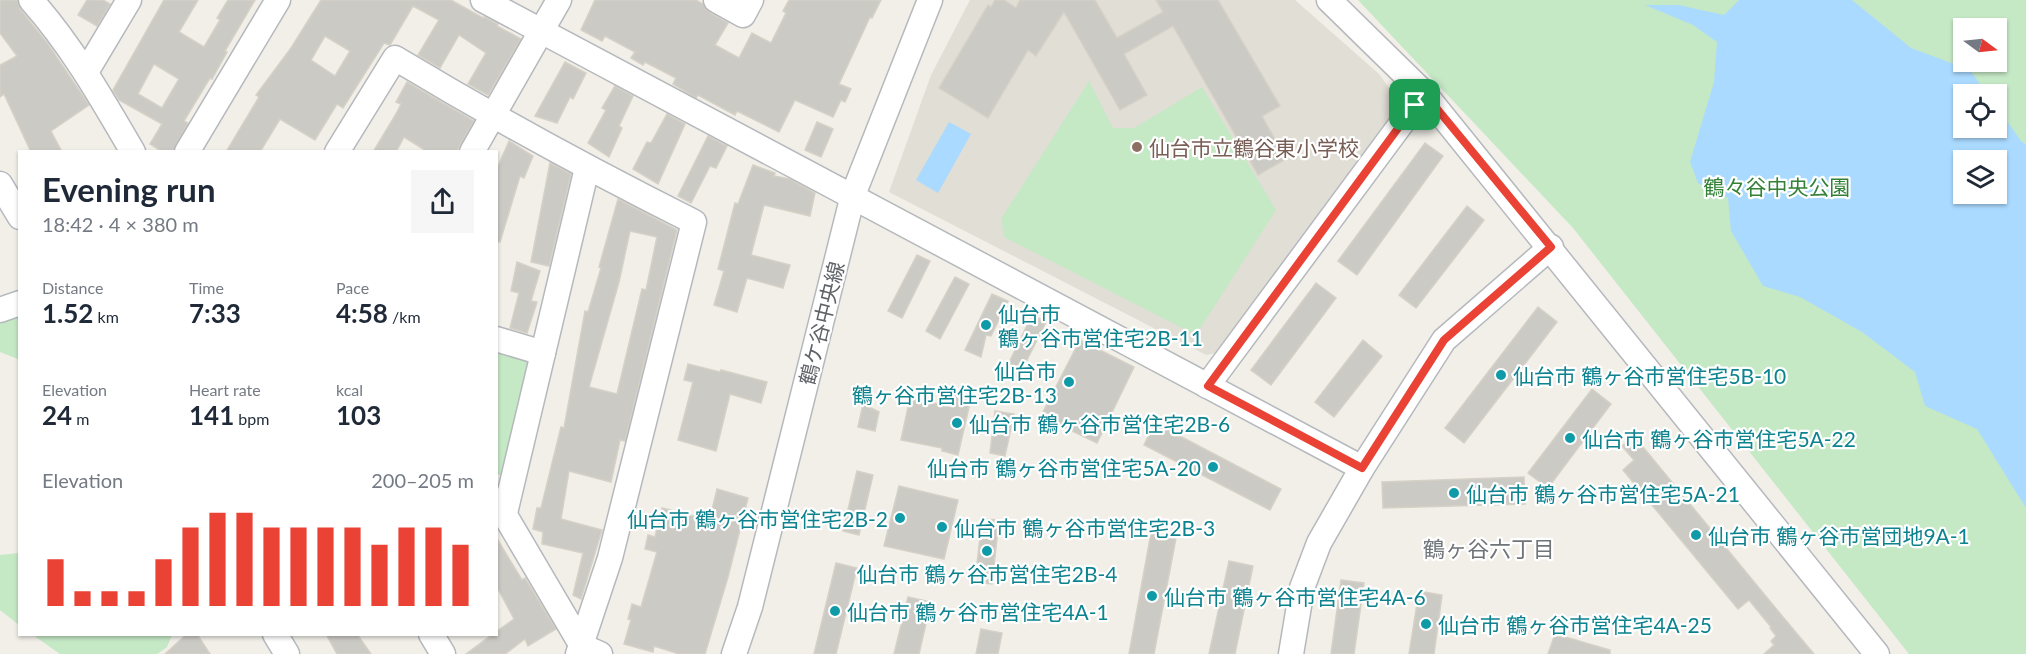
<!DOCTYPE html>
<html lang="en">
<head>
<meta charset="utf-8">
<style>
	body { margin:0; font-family:Lato,"Noto Sans JP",sans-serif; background:#f6f6f7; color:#1f2937; height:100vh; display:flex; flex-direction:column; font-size:22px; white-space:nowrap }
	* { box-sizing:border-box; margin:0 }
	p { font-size:20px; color:#747a83 }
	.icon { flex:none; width:33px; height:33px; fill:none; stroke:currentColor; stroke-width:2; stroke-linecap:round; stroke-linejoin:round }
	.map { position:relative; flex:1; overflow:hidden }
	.details { position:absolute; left:18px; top:150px; width:480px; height:486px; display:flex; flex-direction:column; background:#fff; border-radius:0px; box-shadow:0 2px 4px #0004 }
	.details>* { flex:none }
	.needle { width:39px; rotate:105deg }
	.fabs { position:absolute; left:1953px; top:18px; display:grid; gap:12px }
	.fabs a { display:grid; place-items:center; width:54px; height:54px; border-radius:0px; background:#fff; box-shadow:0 2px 4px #0004; font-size:30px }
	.pin { position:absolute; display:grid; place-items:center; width:51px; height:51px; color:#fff; margin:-26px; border-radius:12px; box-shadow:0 3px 9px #0006 }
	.round { display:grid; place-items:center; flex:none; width:63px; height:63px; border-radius:0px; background:#f6f6f7 }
	.overview { display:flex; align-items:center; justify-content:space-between; height:102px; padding:0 24px }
	h1 { font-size:33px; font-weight:700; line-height:45px }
	.metrics { display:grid; grid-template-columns:repeat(3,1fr); gap:9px; height:102px; padding:6px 24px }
	.metrics div { display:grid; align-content:center }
	.metrics b { font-size:26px; font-weight:700 }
	.metrics small { font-size:16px; font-weight:400 }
	.metrics p { font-size:16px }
	.chart { height:168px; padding:12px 24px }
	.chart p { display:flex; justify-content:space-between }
	.chart svg { width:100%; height:108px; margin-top:6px; stroke:#ea4335; stroke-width:6 }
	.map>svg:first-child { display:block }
</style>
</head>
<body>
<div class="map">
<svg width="2026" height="654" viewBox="0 0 2026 654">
	<rect width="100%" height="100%" fill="#f1efe8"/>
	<path fill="#e1ded6" d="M970,0H1295L1379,74L1400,103L1220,352L1206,355L889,192L931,75Z"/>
	<g fill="#c5e8c5" fill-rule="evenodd">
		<path d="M1358,0H2026V654H1909L1573,228ZM1964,28H1996V62H1964ZM1964,94H1996V128H1964ZM1964,160H1996V194H1964Z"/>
		<path d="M1089,81L1113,128H1134L1202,87L1276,210L1196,335L1004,237L1001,219Z"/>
		<path d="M19,312L20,358L18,359L0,352V324L10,315Z"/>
		<path d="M497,344L536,356L509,474L497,475Z"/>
		<path d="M19,553H20L19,625L0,610V555Z"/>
		<path d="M33,635H172L167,647L157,654H60Z"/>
	</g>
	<g fill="#aadaff" fill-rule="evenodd">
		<path d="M1739,0H1852L1911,48L1970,70L1987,94H1964V128H1996L1997,107L2021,141L2026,145V508L1977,429L1925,406L1915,372L1862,332L1800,297L1763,286L1731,231L1728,198L1698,183L1690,162L1714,82L1717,42L1693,25L1645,5H1678L1724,15ZM1964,160H1996V194H1964Z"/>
		<path d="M949,122L971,134L938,193L916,180Z"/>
	</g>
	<g fill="#cccac5" stroke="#d6d1c6" stroke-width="1.5" fill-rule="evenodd">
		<path d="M0,0H17L20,9L48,44L89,105L51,131L62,152H31L4,94L0,97V65L17,56L0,33Z"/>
		<path d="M87,0H103L110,4L97,26L78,15Z"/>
		<path d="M164,0H198L179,32L204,47L220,20L217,18L228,0H255L225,51L227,52L212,79L210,78L184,121L188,123L173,152H163L150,144L162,124L119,100L113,90ZM154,64L179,79L162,108L138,94Z"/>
		<path d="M321,0H451L483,18L484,17L498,24L497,26L521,39L488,95L468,84L486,53L459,35L440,68L418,55L439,20L413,6L390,45L384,43L343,108L337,104L315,140L280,119L260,152H226L259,97L256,95L291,48ZM325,36L350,51L335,76L311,60Z"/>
		<path d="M595,0H696L703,4L709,12L728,23L715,45L739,58L752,33L771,43L786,13L783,11L789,0H881L872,18L870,17L839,84L851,89L845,102L841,100L833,117L795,100L779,132L737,111L735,115L698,95L696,98L673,84L676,78L645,62L643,65L631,58L635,52L605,36L602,41L581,30Z"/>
		<path d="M995,0H1004L1016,8L1020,0H1095L1117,38L1163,12L1156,0H1218L1280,106L1262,116L1286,159L1258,175L1173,26L1124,54L1147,95L1120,110L1064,12L1036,56L1028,50L988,118L939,88L988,5L991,7Z"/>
		<path d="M565,62L586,73L573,99L570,97L557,123L535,116Z"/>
		<path d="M407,82L474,121L456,152H428L404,137L396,152H373L396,114L401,104L396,102Z"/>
		<path d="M615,86L633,96L619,126L622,128L609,157L588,143L606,110L602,108Z"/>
		<path d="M667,114L685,124L658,184L633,169L647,142L651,143Z"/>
		<path d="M817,122L833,129L821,157L805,150Z"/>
		<path d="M708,136L727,146L716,168L710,166L691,203L678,196Z"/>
		<path d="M509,141L533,156L524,178L520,176L500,242H496V171Z"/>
		<path d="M1425,143L1443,156L1357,275L1338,261Z"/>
		<path d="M550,163L571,174L549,266L531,262Z"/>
		<path d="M753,165L775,173L774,176L790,179L815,193L810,216L764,205L751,255L790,265L783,288L747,278L737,312L714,305L724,271L718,269L735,203L738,204Z"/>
		<path d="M618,199L677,230L625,441L620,440L611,482L569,471L561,519L602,530L581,599L573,595L583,553L542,544L543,532L533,529L537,508H541L561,427L564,428L585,311L588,312L601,268L599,267ZM630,231L657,237L646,290L642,289L617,394L589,387L619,282Z"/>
		<path d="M1467,206L1484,220L1416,308L1399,295Z"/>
		<path d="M917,255L930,261L902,318L888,311Z"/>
		<path d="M517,262L540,271L531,301L537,302L527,333L510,328L519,293L511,291Z"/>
		<path d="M955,277L969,284L940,339L926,331Z"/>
		<path d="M1316,283L1336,298L1271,385L1251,370Z"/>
		<path d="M992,294L1008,301L991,336L986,335L981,357L965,350Z"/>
		<path d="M1538,307L1557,322L1464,443L1445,428Z"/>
		<path d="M1032,315L1046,322L1018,378L1005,371Z"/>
		<path d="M1080,340L1134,367L1097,443L1041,416Z"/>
		<path d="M1363,340L1382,356L1334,417L1315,402Z"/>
		<path d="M688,364L720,372L721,370L767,382L761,403L730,394L716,451L678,440L693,382L684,380Z"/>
		<path d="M1592,389L1611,404L1548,488L1528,473Z"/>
		<path d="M956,390L972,394L958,455L942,451V448L901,440L910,398L952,407Z"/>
		<path d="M863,404L879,412L875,431L858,427Z"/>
		<path d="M995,411L1014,414L1005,456L990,453Z"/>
		<path d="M1155,423L1281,489L1270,510L1144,445Z"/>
		<path d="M1634,436L1783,617L1814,654H1764L1774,645L1771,641L1776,636L1770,628L1771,627L1749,600L1738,609L1623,470L1634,460L1622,446Z"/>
		<path d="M857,471L873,475L859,535L843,531Z"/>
		<path d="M1524,477L1525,504L1383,508L1382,482Z"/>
		<path d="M899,486L958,500L944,559L884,546Z"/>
		<path d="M717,489L748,498L728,577L705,654H679L654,646L653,652L624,644L631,620L628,619L632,604L641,607L657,552L645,549L648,535L655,537L662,508L697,517L698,511L711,514Z"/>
		<path d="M982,519L999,520L992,584L975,582Z"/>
		<path d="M1151,533L1176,538L1154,654H1129Z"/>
		<path d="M496,537L522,580L525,578L556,629L528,646L525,639L505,654H466L493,634H496V632L514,619L496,585Z"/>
		<path d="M1229,561L1253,566L1235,654H1209Z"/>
		<path d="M836,563L857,568L836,654H814Z"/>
		<path d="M1341,580L1364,583L1354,654H1331Z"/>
		<path d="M1419,591L1442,595L1434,654H1409Z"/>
		<path d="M908,597L931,602L919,654H894Z"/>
		<path d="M981,629L1002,633L998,654H976Z"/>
		<path d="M187,634H197L210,654H165Z"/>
		<path d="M326,634H357L371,654H337Z"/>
		<path d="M1555,634L1610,650V654H1548Z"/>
	</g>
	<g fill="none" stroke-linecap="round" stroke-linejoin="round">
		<g stroke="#b5b8bc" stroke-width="27">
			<g id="minor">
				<path d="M31,0C72,46 102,99 133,152"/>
				<path d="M483,0L1362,468"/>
				<path d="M716,0L743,15L751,0"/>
				<path d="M1329,0L1424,93L1877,654"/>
				<path d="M86,72L129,0"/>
				<path d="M187,152L278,0"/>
				<path d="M337,152L395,58C493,117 592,171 694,222L610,558L578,654"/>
				<path d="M472,152L559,0"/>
				<path d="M0,184L20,217"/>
				<path d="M0,310L20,303"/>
				<path d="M496,339L543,353"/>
				<path d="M1207,386L1424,93"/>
				<path d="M496,500L582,646L600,654"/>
				<path d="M505,513L587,168"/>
				<path d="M275,634L287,654"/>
				<path d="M431,634L443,654"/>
				<path d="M734,654L750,607L853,195L930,0"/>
				<path d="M1291,654L1302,588L1319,543L1362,468L1444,340L1551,247"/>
			</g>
		</g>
		<use href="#minor" stroke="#fff" stroke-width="24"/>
	</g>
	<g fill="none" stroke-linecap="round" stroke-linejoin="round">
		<g stroke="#fff" stroke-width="12">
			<path id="route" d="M1424,93L1551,247L1444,340L1362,468L1208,386Z"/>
		</g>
		<use href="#route" stroke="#ea4335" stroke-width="8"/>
	</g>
	<circle fill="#8d6e63" stroke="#fff" stroke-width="2" cx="1137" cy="147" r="6"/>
	<g fill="#0f9aa8" stroke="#fff" stroke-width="2">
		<circle cx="986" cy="325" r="6"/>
		<circle cx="1501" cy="375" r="6"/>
		<circle cx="1069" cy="382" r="6"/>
		<circle cx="957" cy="423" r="6"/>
		<circle cx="1570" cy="438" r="6"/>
		<circle cx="1213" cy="467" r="6"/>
		<circle cx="1454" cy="493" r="6"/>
		<circle cx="900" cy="518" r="6"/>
		<circle cx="942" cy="527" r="6"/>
		<circle cx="1696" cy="535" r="6"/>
		<circle cx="987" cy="551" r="6"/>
		<circle cx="1152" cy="596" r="6"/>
		<circle cx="835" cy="611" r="6"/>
		<circle cx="1426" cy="624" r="6"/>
	</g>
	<g text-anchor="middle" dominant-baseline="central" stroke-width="4.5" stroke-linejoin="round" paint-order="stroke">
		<g font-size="21" fill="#785e54" stroke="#fff" text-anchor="start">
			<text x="1149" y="147">仙台市立鶴谷東小学校</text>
		</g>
		<g font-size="21" fill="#348238" stroke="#fff">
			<text x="1777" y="186">鶴々谷中央公園</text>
		</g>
		<g font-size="21" fill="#0d838f" stroke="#fff" text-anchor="start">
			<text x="998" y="313">仙台市<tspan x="998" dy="24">鶴ヶ谷市営住宅2B-11</tspan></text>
			<text x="1057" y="370" text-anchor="end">仙台市<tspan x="1057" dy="24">鶴ヶ谷市営住宅2B-13</tspan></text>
			<text x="1513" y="375">仙台市 鶴ヶ谷市営住宅5B-10</text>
			<text x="969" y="423">仙台市 鶴ヶ谷市営住宅2B-6</text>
			<text x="1582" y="438">仙台市 鶴ヶ谷市営住宅5A-22</text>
			<text x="1201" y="467" text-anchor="end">仙台市 鶴ヶ谷市営住宅5A-20</text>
			<text x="1466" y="493">仙台市 鶴ヶ谷市営住宅5A-21</text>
			<text x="888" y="518" text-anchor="end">仙台市 鶴ヶ谷市営住宅2B-2</text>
			<text x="954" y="527">仙台市 鶴ヶ谷市営住宅2B-3</text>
			<text x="1708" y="535">仙台市 鶴ヶ谷市営団地9A-1</text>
			<text x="987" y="573" text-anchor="middle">仙台市 鶴ヶ谷市営住宅2B-4</text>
			<text x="1164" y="596">仙台市 鶴ヶ谷市営住宅4A-6</text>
			<text x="847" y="611">仙台市 鶴ヶ谷市営住宅4A-1</text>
			<text x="1438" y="624">仙台市 鶴ヶ谷市営住宅4A-25</text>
		</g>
		<g font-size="21" fill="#5f6368" stroke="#fff">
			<text transform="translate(821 323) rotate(-76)">鶴ケ谷中央線</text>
		</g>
		<g font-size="22" fill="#70757a" stroke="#fff">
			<text x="1489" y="548">鶴ヶ谷六丁目</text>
		</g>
	</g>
</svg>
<div class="fabs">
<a><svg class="needle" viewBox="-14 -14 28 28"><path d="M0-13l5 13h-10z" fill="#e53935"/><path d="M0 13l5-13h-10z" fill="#747a83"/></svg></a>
<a><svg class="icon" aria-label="locate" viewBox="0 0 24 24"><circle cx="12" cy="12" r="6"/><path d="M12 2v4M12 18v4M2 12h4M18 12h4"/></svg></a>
<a><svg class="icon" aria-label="layers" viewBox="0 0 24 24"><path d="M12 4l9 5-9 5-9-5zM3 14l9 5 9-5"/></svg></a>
</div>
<div class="pin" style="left:1415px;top:105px;background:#1e9e55"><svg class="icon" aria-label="arrive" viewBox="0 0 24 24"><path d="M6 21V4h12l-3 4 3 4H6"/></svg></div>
<section class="details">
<div class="overview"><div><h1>Evening run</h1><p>18:42 · 4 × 380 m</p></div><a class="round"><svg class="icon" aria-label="share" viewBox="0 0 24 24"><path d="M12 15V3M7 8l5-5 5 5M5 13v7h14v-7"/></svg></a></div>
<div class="metrics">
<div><p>Distance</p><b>1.52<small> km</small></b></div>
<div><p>Time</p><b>7:33</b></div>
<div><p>Pace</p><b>4:58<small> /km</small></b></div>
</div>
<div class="metrics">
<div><p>Elevation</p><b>24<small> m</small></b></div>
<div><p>Heart rate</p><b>141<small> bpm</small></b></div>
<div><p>kcal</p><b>103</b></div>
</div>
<div class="chart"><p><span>Elevation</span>200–205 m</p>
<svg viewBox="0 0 160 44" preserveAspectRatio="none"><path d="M5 44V25M15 44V38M25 44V38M35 44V38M45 44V25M55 44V12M65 44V6M75 44V6M85 44V12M95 44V12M105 44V12M115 44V12M125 44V19M135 44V12M145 44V12M155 44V19"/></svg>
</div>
</section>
</div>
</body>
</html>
